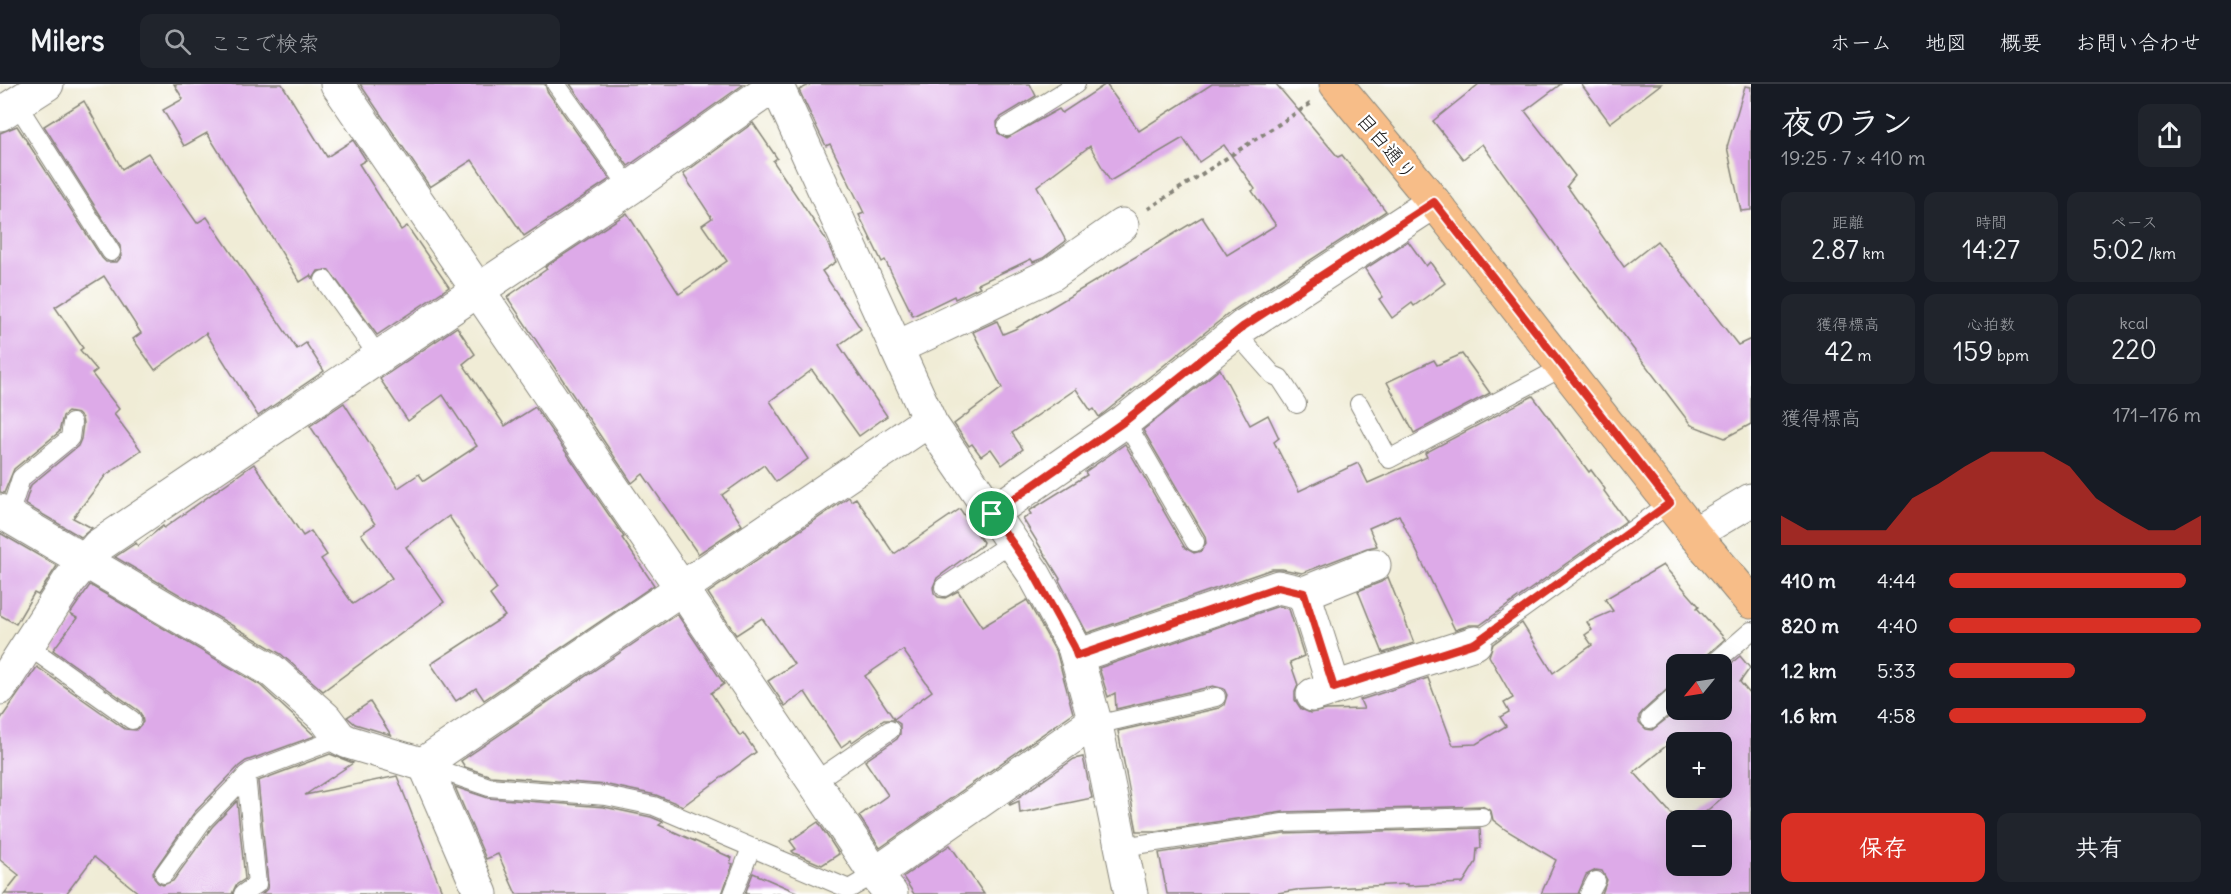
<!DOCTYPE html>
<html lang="ja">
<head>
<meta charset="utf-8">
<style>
	body { margin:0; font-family:Delius,"Klee One",sans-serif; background:#20242c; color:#f1f3f6; height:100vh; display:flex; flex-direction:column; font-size:22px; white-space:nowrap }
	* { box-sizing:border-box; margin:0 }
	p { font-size:20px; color:#9ea1a6 }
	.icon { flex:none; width:33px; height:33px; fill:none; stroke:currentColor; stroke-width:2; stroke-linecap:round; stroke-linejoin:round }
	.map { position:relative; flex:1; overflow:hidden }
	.details { display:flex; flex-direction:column; background:#171b24; width:480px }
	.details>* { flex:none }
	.needle { width:39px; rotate:240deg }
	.tools { position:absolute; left:1666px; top:570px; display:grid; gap:12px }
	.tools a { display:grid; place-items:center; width:66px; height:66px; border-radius:12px; background:#171b24; box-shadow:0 6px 24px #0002; font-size:30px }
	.pin { position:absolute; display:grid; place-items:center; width:51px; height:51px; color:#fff; margin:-26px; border:3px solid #fff; border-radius:50%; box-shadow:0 2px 6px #0007 }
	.round { display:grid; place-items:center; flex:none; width:63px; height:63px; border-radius:12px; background:#20242c }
	.summary { display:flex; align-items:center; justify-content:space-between; height:102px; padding:0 30px }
	h1 { font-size:33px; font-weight:600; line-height:45px }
	.stats { display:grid; grid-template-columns:repeat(3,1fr); gap:9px; height:102px; padding:6px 30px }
	.stats div { display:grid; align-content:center; border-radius:12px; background:#20242c; text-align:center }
	.stats b { font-size:26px; font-weight:600 }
	.stats small { font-size:16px; font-weight:400 }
	.stats p { font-size:16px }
	.chart { height:168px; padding:12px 30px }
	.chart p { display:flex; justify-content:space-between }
	.chart svg { width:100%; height:108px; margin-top:6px; fill:#d93025; opacity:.7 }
	.cta { display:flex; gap:12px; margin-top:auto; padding:12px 30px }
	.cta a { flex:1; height:69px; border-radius:12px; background:#d93025; color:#fff; font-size:24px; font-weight:600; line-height:69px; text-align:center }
	.cta a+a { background:#20242c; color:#f1f3f6 }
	ul { padding:0 30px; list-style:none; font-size:20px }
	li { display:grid; grid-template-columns:96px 72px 1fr; align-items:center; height:45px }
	li i { height:15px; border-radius:8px; background:#d93025 }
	header { display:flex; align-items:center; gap:36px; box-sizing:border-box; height:84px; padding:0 30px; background:#171b24; border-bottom:2px solid #363941 }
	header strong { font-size:28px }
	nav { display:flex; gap:33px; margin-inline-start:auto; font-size:21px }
	.search { width:420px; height:54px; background:#20242c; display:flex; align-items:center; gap:15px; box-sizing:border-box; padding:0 21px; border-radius:12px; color:#9ea1a6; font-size:22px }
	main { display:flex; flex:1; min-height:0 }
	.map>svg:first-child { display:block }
</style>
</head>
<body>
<header>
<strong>Milers</strong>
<div class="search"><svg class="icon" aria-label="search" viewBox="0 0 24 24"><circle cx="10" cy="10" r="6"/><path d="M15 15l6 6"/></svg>ここで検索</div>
<nav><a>ホーム</a><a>地図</a><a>概要</a><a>お問い合わせ</a></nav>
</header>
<main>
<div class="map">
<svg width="1751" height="810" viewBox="0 0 1751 810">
	<rect width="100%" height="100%" fill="#fff"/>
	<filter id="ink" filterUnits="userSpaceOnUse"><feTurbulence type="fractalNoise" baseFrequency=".0167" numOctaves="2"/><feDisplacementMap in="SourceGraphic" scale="12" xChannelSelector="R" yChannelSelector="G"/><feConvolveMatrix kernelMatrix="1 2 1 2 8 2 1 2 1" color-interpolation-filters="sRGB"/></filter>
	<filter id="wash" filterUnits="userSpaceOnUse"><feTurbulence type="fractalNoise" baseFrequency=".008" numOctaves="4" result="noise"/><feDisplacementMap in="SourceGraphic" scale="24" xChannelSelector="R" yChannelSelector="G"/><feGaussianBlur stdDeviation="1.35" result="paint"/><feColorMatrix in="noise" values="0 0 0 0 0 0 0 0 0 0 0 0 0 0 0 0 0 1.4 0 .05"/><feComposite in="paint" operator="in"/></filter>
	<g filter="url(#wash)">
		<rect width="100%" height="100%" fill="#f0ecd6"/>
		<g id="blocks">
			<g fill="#ddaae8" fill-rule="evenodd">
				<path d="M174,0H282L327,73L353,56L366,76L359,80L401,146L407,142L449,203L377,251L329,186L318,187L313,195L311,191L300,198L207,49L184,62L163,26L183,15Z"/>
				<path d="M360,0H545L547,7L610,95L524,152L472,76L430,103Z"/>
				<path d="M570,0H744L628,82Z"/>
				<path d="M811,0H1030L1036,12L1001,33L997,38L998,49L1007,54L1059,25L1062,29L1106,0L1139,47L1212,0H1276L1338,73L1342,71L1386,127L1232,227L1099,333L1094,325L1091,327L1076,305L1012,349L1023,365L1002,381L991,365L981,372L972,360L969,362L954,340L1002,304L973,248L997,237L1003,250L1015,245L1202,133L1227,171L1276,141L1252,107L1255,105L1224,61L1199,78L1183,54L1110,97L1090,62L1037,102L1066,157L1043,174L1033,178L1031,175L978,200L980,203L955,215L954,212L913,232L885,176L882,178L859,131L864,129L830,60L826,62L820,50L799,6Z"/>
				<path d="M1479,0H1561L1525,27L1575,92L1567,102L1624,183L1657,157L1738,261L1751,255V340L1725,354L1691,341L1569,180L1482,60L1463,75L1433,37Z"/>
				<path d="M1581,0H1661L1610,39Z"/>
				<path d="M1745,2L1751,3V126L1741,127L1727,63Z"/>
				<path d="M84,17L122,85L148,69L197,139L207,133L297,265L306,259L324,287L258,332L206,249L155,286L133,255L141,249L104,192L55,223L83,264L80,266L97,286L92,290L119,325L114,330L141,366L106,391L73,434L92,444L81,453L25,420L31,401L78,362L81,355L83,340L82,334L78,330L68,328L63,332L59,348L14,385L4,409L0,408V49L17,42L102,174L106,178H117L121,173L120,162L44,42Z"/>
				<path d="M753,39L777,74L773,77L825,154L836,178L822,187L861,245L839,261L887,332L859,352L812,286L770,317L808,375L776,398L764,381L722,411L742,441L698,470L643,390L632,399L507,213L547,185L545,183L627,129L679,210L727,177L702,141L712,134L683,90Z"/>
				<path d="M1408,157L1426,182L1430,178L1445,199L1414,222L1412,219L1392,234L1379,215L1383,213L1365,185Z"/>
				<path d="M457,243L475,270L463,280L505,342L535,323L624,453L622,454L654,501L484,616L476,604L456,617L431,580L505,532L490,511L497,505L449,432L406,463L444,518L323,607L281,570L115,473L136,459L138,462L163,442L164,444L254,380L303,452L311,447L327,471L321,475L353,520L392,494L361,450L375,440L310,342L344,319L398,404L419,390L424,397L477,362L443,311L408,337L380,295Z"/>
				<path d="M1462,270L1490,309L1414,349L1387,298L1434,276L1437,281Z"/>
				<path d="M1220,285L1250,341L1268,331L1279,354L1274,358L1299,407L1358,379L1368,399L1427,373L1425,369L1533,312L1589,388L1591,386L1605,405L1604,407L1626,437L1480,541H1470L1455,546L1399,431L1369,444L1377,462L1367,464L1302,489L1282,485H1272L1087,549L1059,496L1060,495L1023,435L1031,430L1029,427L1087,391L1085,388L1125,360L1185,464L1194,469L1201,467L1206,459L1205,452L1143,346Z"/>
				<path d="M849,413L851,417L856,414L894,470L960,425L983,458L982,461L937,494L933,503L934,509L938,513L945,514L958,507L982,543L1027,516L1057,570L1073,629L880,764L859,732L888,711L865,677L897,655L900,650V640L894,636H884L852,658L851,656L841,663L805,608L785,622L768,597L794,580L762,534L736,551L708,509ZM903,566L932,607L894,635L865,592Z"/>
				<path d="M0,449L57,482L38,511L34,509L16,540L0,531Z"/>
				<path d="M1663,481L1699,522L1697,524L1725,555L1706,572L1702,580H1677V600L1670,603L1643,627L1639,632V638L1646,645L1652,646L1678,626H1722V587L1740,572L1750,584L1740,598L1751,611V810H1602L1607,796L1602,787L1596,786L1586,791L1578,810H1541L1556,776L1506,746L1493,736L1491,727L1482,722L1283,728L1155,747H1137L1118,647L1219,624L1224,621L1227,611L1224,605L1213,602L1116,625L1115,609L1108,613L1099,584L1279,522L1289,525L1304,572L1290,578L1298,601L1295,608V616L1301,625L1310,629L1327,626L1364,625L1360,616L1428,594L1453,661L1476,660L1506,642L1500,633L1509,628L1504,619L1513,614L1489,572L1493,560L1522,539L1553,589L1592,561L1585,551L1592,546L1587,538L1613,527L1605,515ZM1671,658H1722V714L1696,736H1722V782H1677V736L1634,688Z"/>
				<path d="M1388,493L1414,559L1383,569L1358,507L1381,498Z"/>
				<path d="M90,501L260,601L315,652L246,677L239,682L194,729L153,788L154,794L158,799L163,801L173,797L212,743L237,717L245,795L236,801L232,810H140L94,773L66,810H4L19,791L0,776V636L37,583L125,645L136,646L143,638L142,632L139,627L53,566L77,534L70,530Z"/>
				<path d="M677,530L724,600L711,609L740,652L743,649L756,668L683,722L656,711L608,701L491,692L465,683L461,677Z"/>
				<path d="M370,618L391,651L355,640L347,633Z"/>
				<path d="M330,670L353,679L305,711L397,692L443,810H262L267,805L268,799L258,697Z"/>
				<path d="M1083,673L1092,714L1020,729L1019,717L1010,721L1009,720L1074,675Z"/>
				<path d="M455,703L488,714L604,723L651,733L663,738L659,741L732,774L730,779L733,780L722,810H516L498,770L486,775Z"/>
				<path d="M818,738L839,770L822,781L794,769L792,767L796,765L790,757Z"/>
				<path d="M1480,744L1481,764H1477L1476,778L1463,799L1407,802V800L1296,806L1272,810H1167L1159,769L1284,750Z"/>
				<path d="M950,761L984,810H914L903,793Z"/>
				<path d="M753,789L801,810H745Z"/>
			</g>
		</g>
	</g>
	<g filter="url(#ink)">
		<use href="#blocks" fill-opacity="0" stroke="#868479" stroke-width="1.5"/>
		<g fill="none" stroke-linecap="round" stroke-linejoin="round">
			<g stroke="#868479" stroke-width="20">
				<g id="service">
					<path d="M556,0L630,104"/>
					<path d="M17,20L111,168"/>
					<path d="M1007,43L1076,0"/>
					<path d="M324,196L379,273"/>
					<path d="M1236,249L1273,291L1280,294L1297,320"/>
					<path d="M1359,320L1389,375L1563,283"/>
					<path d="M1125,337L1195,458"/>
					<path d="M9,432L21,394L70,354L72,339"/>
					<path d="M944,503L1012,458"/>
					<path d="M1475,559L1670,419"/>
					<path d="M28,562L132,636"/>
					<path d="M1713,580L1751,547"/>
					<path d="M1650,635L1677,611"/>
					<path d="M1096,641L1216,613"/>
					<path d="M425,681L489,703L606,712L654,722L849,805L875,790"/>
					<path d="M814,698L890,646"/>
					<path d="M1122,763L1283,739L1482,733"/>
					<path d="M164,790L203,736L250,688L340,654"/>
					<path d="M243,810L257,800L246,691"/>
					<path d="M733,810L751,764"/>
					<path d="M1589,810L1596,797"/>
				</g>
			</g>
			<g stroke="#868479" stroke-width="35">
				<g id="minor">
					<path d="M337,0L814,698L875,790L891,810"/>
					<path d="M776,0L931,340L1034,490L1074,563L1096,641L1131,810"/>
					<path d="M0,30L47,0"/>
					<path d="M896,264L1052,190L1122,141"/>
					<path d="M0,427L271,586L325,634L340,654L348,658L425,681"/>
					<path d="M991,430L1125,337L1244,242L1434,118"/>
					<path d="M1694,450L1751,416"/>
					<path d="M1304,509L1334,604"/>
					<path d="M1077,572L1278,503L1304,509L1374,481"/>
					<path d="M0,604L69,497L98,462L630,104L776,0"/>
					<path d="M1313,611L1475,559"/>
					<path d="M425,681L429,676L929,336"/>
					<path d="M425,681L481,810"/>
					<path d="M875,790L1095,637"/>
				</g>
			</g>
			<g stroke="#868479" stroke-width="35">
				<path id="primary" d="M1336,0L1434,118L1694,450L1751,518"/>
			</g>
			<path stroke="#868479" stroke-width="4" stroke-dasharray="4.5 4.5" stroke-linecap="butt" d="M1148,125L1313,18"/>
			<use href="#service" stroke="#fff" stroke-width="18"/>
			<use href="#minor" stroke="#fff" stroke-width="33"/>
			<use href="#primary" stroke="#f7bd88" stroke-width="33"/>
		</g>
	</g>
	<g fill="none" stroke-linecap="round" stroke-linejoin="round" filter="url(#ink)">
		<g stroke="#fff" stroke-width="12">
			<path id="route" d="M1434,118L1670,419L1475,559L1334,604L1304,509L1278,503L1077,572L1074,563L1034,490L992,430L1125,337L1244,242Z"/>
		</g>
		<use href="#route" stroke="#d93025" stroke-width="8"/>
	</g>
	<g text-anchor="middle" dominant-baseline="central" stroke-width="4.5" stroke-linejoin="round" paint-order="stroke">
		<g font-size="20" fill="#1c1c1c" stroke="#fff">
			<text transform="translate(1387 62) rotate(50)">目白通り</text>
		</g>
	</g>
</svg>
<div class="tools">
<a><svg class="needle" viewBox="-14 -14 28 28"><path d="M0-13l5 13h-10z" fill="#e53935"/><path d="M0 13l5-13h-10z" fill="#9ea1a6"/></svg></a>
<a>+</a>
<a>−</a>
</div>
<div class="pin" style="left:992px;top:430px;background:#1e9e55"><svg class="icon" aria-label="arrive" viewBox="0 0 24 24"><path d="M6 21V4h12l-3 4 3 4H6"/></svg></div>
</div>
<section class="details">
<div class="summary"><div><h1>夜のラン</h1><p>19:25 · 7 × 410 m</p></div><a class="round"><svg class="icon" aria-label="share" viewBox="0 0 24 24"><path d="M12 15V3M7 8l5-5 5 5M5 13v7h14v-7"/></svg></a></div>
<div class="stats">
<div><p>距離</p><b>2.87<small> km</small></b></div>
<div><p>時間</p><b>14:27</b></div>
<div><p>ペース</p><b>5:02<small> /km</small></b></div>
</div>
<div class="stats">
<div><p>獲得標高</p><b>42<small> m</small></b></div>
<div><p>心拍数</p><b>159<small> bpm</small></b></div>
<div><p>kcal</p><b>220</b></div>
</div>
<div class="chart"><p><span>獲得標高</span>171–176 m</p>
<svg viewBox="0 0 160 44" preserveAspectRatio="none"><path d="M0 44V32L10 38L20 38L30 38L40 38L50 25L60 19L70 12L80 6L90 6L100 6L110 12L120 25L130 32L140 38L150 38L160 32V44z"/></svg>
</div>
<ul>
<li><b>410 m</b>4:44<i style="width:94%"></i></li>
<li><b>820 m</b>4:40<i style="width:100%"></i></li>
<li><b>1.2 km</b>5:33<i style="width:50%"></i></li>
<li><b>1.6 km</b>4:58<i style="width:78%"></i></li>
</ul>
<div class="cta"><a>保存</a><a>共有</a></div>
</section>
</main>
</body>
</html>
